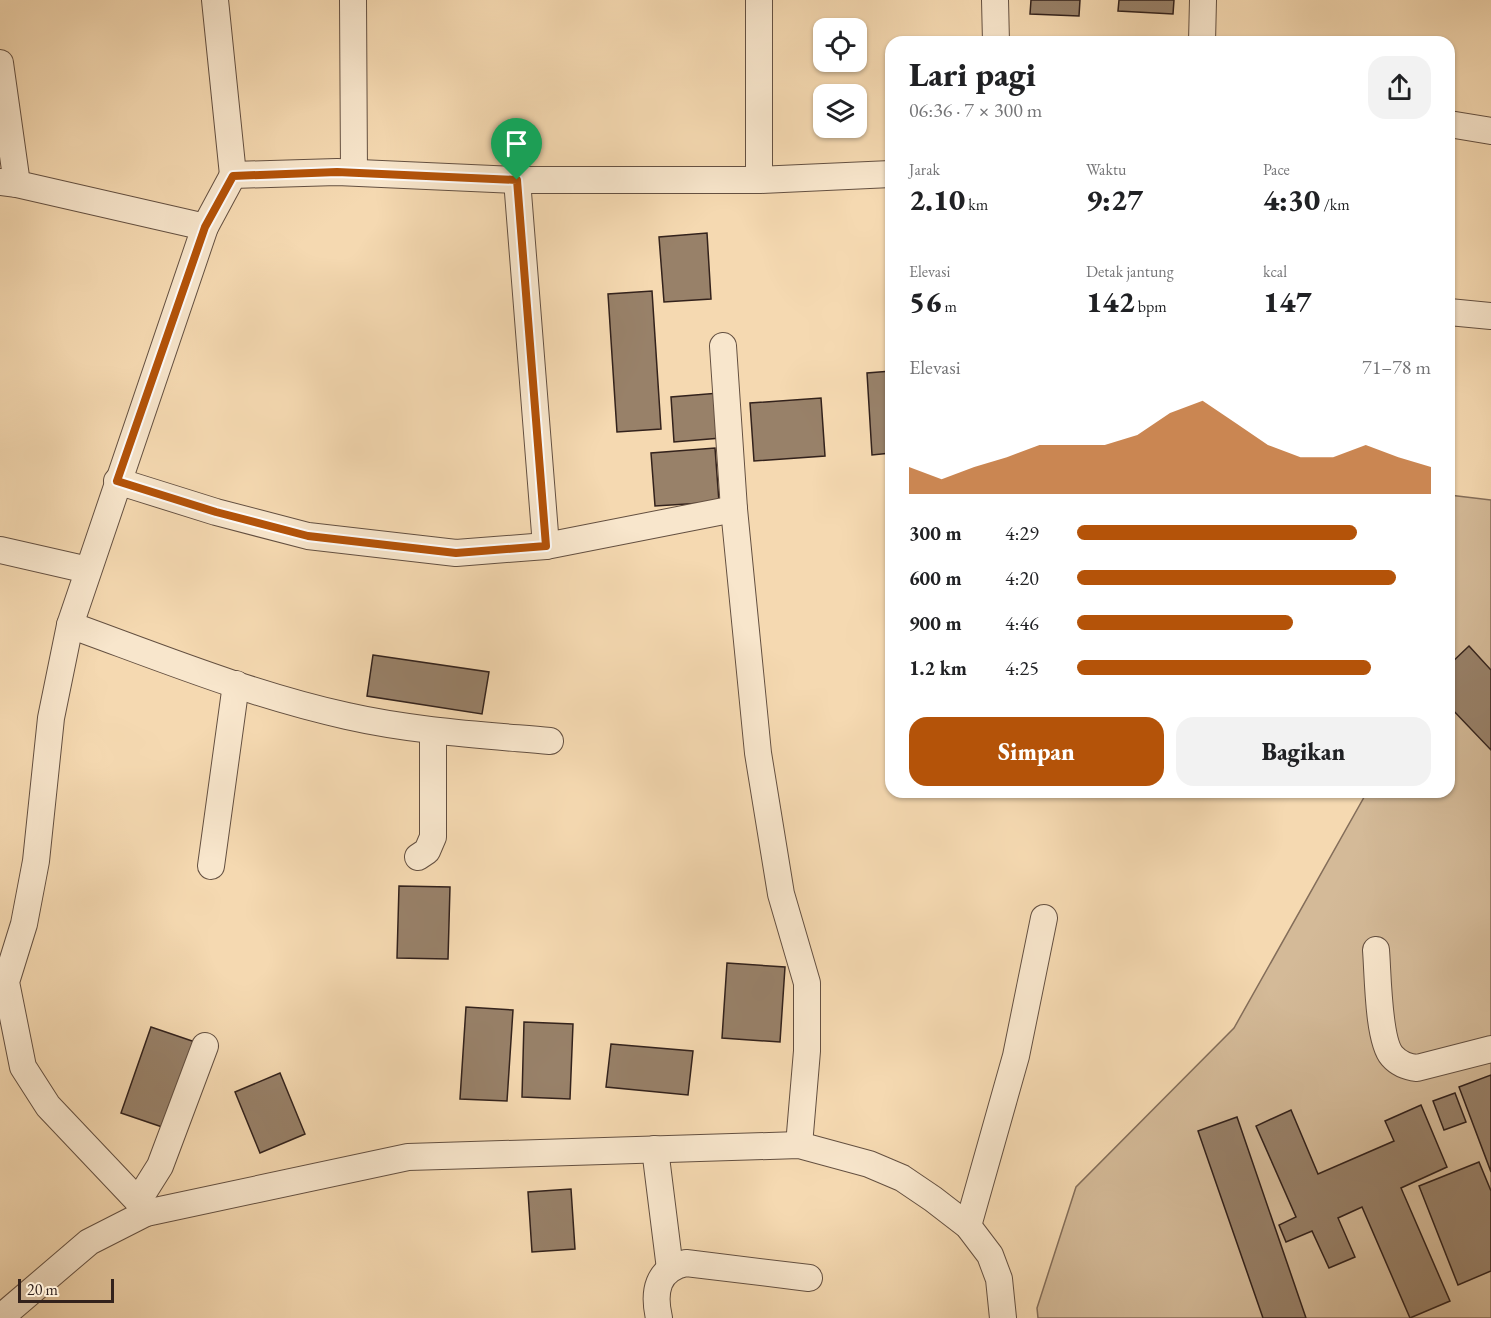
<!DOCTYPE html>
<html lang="id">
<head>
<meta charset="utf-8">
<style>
	body { margin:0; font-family:"EB Garamond",serif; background:#f2f2f2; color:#202124; height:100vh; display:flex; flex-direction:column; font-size:22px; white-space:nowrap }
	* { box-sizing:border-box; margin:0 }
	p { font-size:20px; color:#757577 }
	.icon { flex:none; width:33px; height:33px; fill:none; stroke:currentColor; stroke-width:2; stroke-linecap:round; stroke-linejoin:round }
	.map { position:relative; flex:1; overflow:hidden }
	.side { position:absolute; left:885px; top:36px; width:570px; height:762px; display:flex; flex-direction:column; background:#fff; border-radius:18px; box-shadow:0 2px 4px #0004 }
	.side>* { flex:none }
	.fabs { position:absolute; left:813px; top:18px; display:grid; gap:12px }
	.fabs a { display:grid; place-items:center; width:54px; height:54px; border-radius:12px; background:#fff; box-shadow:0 2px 4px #0004; font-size:30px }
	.scale { position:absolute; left:18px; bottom:15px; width:96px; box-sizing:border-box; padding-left:6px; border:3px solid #33221c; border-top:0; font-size:16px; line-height:21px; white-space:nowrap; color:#33221c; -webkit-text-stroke:4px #f8e6cc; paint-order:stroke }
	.pin { position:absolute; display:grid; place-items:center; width:51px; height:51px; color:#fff; margin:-62px -26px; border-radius:50% 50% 50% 0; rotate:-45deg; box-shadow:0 0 6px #0007 }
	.pin .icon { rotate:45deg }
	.round { display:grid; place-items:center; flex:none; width:63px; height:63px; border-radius:18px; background:#f2f2f2 }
	.head { display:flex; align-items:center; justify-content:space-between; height:102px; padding:0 24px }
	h1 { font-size:33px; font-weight:800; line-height:45px }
	.figures { display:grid; grid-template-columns:repeat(3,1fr); gap:9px; height:102px; padding:6px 24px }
	.figures div { display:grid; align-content:center }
	.figures b { font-size:30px; font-weight:800 }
	.figures small { font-size:16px; font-weight:400 }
	.figures p { font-size:16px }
	.chart { height:168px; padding:12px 24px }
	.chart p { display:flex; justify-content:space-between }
	.chart svg { width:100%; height:108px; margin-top:6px; fill:#b45309; opacity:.7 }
	.button { display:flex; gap:12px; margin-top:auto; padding:12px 24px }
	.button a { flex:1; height:69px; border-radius:18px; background:#b45309; color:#fff; font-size:24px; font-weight:800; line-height:69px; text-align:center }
	.button a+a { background:#f2f2f2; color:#202124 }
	ul { padding:0 24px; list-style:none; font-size:20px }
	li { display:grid; grid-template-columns:96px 72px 1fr; align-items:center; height:45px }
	li i { height:15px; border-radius:8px; background:#b45309 }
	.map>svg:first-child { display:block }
</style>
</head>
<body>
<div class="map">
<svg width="1491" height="1318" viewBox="0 0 1491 1318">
	<rect width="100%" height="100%" fill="#f5d9b1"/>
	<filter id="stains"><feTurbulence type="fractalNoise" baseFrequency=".00333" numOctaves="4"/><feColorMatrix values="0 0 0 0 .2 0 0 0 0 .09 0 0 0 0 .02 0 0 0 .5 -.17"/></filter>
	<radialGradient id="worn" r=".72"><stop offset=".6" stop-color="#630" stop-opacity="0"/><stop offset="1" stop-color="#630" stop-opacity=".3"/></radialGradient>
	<path fill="#d4ba98" stroke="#846e5a" stroke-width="1.5" d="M1449,495L1491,500V1318H1038L1037,1308L1076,1187L1234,1028L1367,792H1449Z"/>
	<g fill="#988169" stroke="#33221c" stroke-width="1.5">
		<path d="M1031,0H1080L1079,16L1030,14Z"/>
		<path d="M1119,0H1174L1173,14L1118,11Z"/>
		<path d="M707,233L711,299L664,302L659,237Z"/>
		<path d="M652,291L661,429L617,432L608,294Z"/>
		<path d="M891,371V453L872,455L867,373Z"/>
		<path d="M719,393L721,438L674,442L671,397Z"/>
		<path d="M821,398L825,456L754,461L750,403Z"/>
		<path d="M715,448L719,502L655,506L651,453Z"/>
		<path d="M1469,646L1491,670V750L1449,706V665Z"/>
		<path d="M373,655L489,672L482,714L367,696Z"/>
		<path d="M399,886L450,887L448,959L397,958Z"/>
		<path d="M727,963L785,967L780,1042L722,1038Z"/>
		<path d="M466,1007L513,1010L507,1101L460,1099Z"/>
		<path d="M524,1022L573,1024L570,1099L522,1097Z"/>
		<path d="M151,1027L201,1044L171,1130L121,1113Z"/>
		<path d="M611,1044L693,1051L688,1095L606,1087Z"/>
		<path d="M280,1073L305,1134L260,1153L235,1092Z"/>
		<path d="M1491,1075V1172L1459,1087Z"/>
		<path d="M1455,1093L1466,1122L1444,1130L1433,1101Z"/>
		<path d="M1421,1105L1447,1167L1401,1188L1450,1301L1410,1318L1362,1207L1338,1218L1355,1257L1329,1268L1312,1231L1286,1242L1279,1225L1296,1217L1256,1126L1291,1110L1318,1174L1394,1141L1385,1121Z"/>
		<path d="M1237,1117L1306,1318H1263L1198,1131Z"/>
		<path d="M1479,1162L1491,1191V1271L1458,1285L1419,1186Z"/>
		<path d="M571,1189L575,1249L532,1252L528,1192Z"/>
	</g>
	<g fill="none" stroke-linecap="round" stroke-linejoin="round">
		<g stroke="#645041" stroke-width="28">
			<g id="minor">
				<path d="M215,0L233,175"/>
				<path d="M353,0L354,172"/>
				<path d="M759,0V180"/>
				<path d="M995,0L996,42"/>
				<path d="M1202,42L1203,0"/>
				<path d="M0,63L17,184"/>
				<path d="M1449,124L1491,131"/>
				<path d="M517,180L546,546"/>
				<path d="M0,182L17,184L205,227"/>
				<path d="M1449,312L1491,316"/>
				<path d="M723,346L734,509L758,753L781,894L807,983V1051L799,1145"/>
				<path d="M117,481L216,512L308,536L456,553L546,546L734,509"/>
				<path d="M0,550L88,570"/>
				<path d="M70,625C161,658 252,695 347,716C413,731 482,735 550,741"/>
				<path d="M418,857L427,851L433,837V731"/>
				<path d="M211,866L236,684"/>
				<path d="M1376,950C1378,974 1378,1040 1392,1056C1399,1064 1407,1067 1417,1068L1491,1049"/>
				<path d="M655,1149L670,1269"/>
				<path d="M138,1201L160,1166L205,1046"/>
				<path d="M146,1213L138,1201L48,1106L23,1067L6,982L24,924L36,861L51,718L70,625L205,227L233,175L337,172L517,180H759L891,174"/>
				<path d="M968,1226L1016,1056L1044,918"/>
				<path d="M0,1318L89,1242L146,1213L408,1157L799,1145L869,1164L902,1178L933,1199L968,1226L990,1255L999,1279L1003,1318"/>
				<path d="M659,1318C653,1292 657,1269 686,1263L809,1278"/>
			</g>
		</g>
		<use href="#minor" stroke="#f8e6cc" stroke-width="26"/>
	</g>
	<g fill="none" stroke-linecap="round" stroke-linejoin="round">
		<g stroke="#fff" stroke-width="12">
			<path id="route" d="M337,172L517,180L546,546L456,553L308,536L216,512L117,481L205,227L233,176Z"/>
		</g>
		<use href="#route" stroke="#b45309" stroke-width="8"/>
	</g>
	<rect width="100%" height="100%" filter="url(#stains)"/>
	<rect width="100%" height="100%" fill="url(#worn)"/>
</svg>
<div class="fabs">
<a><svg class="icon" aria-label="locate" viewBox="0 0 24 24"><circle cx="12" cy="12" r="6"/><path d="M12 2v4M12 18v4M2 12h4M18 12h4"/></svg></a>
<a><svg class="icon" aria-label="layers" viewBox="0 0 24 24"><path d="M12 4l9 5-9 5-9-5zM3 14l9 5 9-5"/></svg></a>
</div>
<div class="scale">20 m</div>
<div class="pin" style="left:517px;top:180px;background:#1e9e55"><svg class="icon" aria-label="arrive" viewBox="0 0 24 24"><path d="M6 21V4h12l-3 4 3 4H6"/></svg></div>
<section class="side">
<div class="head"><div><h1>Lari pagi</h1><p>06:36 · 7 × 300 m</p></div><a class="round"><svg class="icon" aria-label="share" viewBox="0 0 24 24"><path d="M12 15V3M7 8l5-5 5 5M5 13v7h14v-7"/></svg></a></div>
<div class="figures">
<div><p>Jarak</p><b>2.10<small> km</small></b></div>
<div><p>Waktu</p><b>9:27</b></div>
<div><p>Pace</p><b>4:30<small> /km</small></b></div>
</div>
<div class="figures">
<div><p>Elevasi</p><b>56<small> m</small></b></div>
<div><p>Detak jantung</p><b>142<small> bpm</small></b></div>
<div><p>kcal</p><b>147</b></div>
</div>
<div class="chart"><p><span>Elevasi</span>71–78 m</p>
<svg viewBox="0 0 160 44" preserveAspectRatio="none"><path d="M0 44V33L10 38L20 33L30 29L40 24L50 24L60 24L70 20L80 11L90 6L100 15L110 24L120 29L130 29L140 24L150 29L160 33V44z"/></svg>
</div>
<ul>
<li><b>300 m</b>4:29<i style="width:79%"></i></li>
<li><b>600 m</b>4:20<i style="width:90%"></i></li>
<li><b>900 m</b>4:46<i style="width:61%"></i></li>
<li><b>1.2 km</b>4:25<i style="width:83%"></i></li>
</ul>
<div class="button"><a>Simpan</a><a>Bagikan</a></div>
</section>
</div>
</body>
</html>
